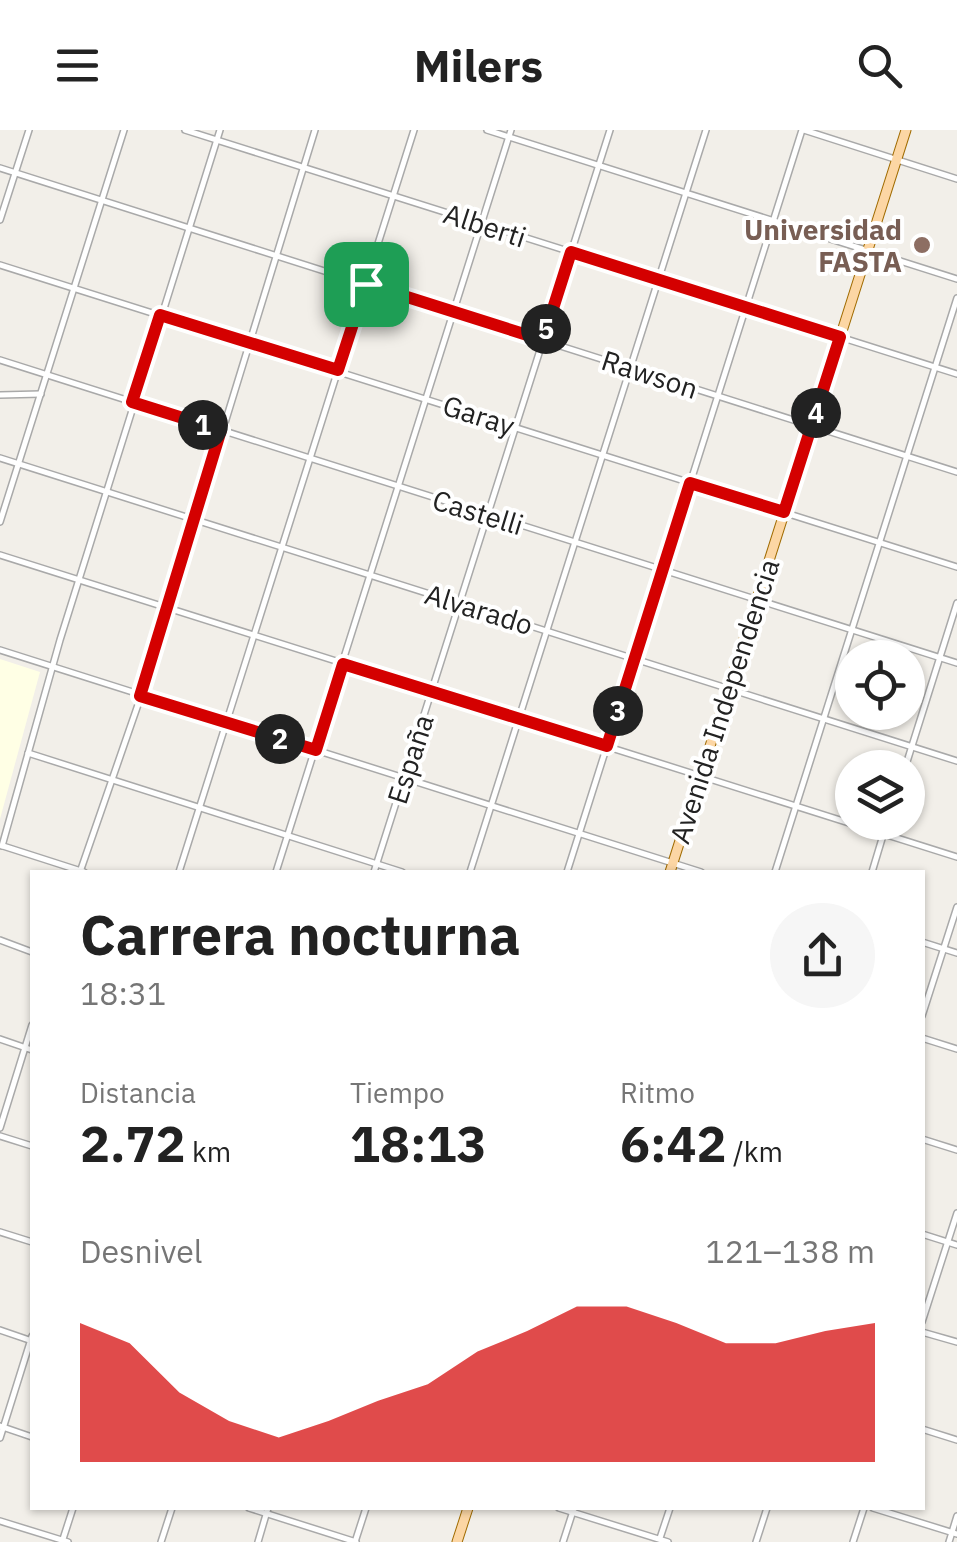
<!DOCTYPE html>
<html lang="es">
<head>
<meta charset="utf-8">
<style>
	body { margin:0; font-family:"IBM Plex Sans",sans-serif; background:#f6f6f6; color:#222; height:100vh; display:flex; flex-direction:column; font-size:38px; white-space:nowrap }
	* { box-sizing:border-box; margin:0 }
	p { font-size:32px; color:#767676 }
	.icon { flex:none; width:55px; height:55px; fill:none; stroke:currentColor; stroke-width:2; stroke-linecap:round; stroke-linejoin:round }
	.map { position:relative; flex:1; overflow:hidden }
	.panel { position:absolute; left:30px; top:740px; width:895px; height:640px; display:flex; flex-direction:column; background:#fff; border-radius:0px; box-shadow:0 2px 8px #0004 }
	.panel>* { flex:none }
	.tools { position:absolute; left:835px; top:510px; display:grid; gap:20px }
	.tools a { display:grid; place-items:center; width:90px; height:90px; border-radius:50%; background:#fff; box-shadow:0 2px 8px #0004; font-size:50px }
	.pin { position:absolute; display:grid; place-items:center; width:85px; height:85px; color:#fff; margin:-42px; border-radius:20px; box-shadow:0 5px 15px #0006 }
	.km { position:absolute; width:50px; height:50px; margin:-25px; border-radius:50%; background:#222; color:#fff; font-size:28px; line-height:50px; text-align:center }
	.round { display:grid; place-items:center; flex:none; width:105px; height:105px; border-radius:52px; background:#f6f6f6 }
	.headline { display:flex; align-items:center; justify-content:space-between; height:170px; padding:0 50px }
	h1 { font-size:55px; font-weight:700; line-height:75px }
	.figures { display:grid; grid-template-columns:repeat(3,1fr); gap:15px; height:170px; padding:10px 50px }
	.figures div { display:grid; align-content:center }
	.figures b { font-size:50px; font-weight:700 }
	.figures small { font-size:28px; font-weight:400 }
	.figures p { font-size:28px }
	.chart { height:280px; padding:20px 50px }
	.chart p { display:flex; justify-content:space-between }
	.chart svg { width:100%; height:180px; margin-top:10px; fill:#d40000; opacity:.7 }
	header { display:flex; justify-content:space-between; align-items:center; height:130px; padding:0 50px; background:#fff; font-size:45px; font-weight:700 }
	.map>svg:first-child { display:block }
</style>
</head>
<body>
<header><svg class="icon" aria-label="menu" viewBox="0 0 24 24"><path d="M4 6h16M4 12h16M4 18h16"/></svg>Milers<svg class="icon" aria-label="search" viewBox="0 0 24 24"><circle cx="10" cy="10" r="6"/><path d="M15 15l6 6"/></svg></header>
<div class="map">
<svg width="957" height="1412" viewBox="0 0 957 1412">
	<rect width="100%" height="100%" fill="#f2efe9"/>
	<path fill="#ffffe5" d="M0,529L40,542L0,689Z"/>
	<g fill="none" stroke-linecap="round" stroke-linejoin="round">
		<g stroke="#a9a9a9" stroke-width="8">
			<g id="minor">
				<path d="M185,0L957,244"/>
				<path d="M487,0L957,149"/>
				<path d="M804,0L957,49"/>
				<path d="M0,38L957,342"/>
				<path d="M0,90L29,0"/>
				<path d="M0,135L957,437"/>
				<path d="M0,230L957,533"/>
				<path d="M0,265L41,264"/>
				<path d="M0,328L957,631"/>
				<path d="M0,392L124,0"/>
				<path d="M0,425L957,727"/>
				<path d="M0,520L701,742"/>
				<path d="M28,623L402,742"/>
				<path d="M905,638L957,473"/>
				<path d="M2,716L60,510L220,0"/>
				<path d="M3,716L84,742"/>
				<path d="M80,742L141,566L315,0"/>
				<path d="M179,742L414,0"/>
				<path d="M276,742L511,0"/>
				<path d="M374,742L610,0"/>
				<path d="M470,742L706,0"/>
				<path d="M567,742L802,0"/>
				<path d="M775,742L957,168"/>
				<path d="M872,742L887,692"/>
				<path d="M0,810L32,822"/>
				<path d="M922,812L957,823"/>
				<path d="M922,886L957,777"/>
				<path d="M922,908L957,919"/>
				<path d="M0,909L32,920"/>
				<path d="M0,998L32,895"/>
				<path d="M0,1006L32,1016"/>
				<path d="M922,1009L957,1020"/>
				<path d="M0,1102L32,1112"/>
				<path d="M922,1104L957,1115"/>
				<path d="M922,1192L957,1083"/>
				<path d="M0,1200L32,1211"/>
				<path d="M922,1202L957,1212"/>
				<path d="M0,1296L32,1307"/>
				<path d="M922,1299L957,1310"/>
				<path d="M0,1308L32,1206"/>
				<path d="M249,1378L356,1412"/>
				<path d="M559,1378L668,1412"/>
				<path d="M873,1378L957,1404"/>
				<path d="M0,1391L68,1412"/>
				<path d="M660,1408L670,1378"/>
				<path d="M63,1409L73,1378"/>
				<path d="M161,1412L172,1378"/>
				<path d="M258,1412L268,1378"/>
				<path d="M355,1412L366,1378"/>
				<path d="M563,1412L574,1378"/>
				<path d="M756,1412L767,1378"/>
				<path d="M853,1412L864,1378"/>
				<path d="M949,1412L957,1386"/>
			</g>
		</g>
		<g stroke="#a06b00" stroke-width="11">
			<g id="primary">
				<path d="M670,742L906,0"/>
				<path d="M457,1412L468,1378"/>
			</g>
		</g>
		<use href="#minor" stroke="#fff" stroke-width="5"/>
		<use href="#primary" stroke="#fcd6a4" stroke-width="9"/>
	</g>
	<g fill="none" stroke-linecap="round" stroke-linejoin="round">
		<g stroke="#fff" stroke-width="20">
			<path id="route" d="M571,122L840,207L784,382L690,353L607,616L343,534L316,620L140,566L221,300L132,272L160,185L338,240L366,154L543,210Z"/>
		</g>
		<use href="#route" stroke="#d40000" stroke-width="12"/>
	</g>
	<circle fill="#8d6e63" stroke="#fff" stroke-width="4" cx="922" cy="115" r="10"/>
	<g text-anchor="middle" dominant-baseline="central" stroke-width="8" stroke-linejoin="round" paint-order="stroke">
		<g font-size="28" fill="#222" stroke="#fff">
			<text transform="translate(485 95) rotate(18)">Alberti</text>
			<text transform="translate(650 244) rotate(18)">Rawson</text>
			<text transform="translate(479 285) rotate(18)">Garay</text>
			<text transform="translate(478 382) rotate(17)">Castelli</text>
			<text transform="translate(479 479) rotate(17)">Alvarado</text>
			<text transform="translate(724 571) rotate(-72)">Avenida Independencia</text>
			<text transform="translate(410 629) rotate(-72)">España</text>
		</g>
		<g font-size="28" font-weight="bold" fill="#785e54" stroke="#fff" text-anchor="end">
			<text x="902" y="99">Universidad<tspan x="902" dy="32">FASTA</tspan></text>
		</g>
	</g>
</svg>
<div class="tools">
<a><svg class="icon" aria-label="locate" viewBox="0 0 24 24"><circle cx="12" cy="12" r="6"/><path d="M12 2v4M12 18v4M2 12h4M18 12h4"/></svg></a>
<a><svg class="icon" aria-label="layers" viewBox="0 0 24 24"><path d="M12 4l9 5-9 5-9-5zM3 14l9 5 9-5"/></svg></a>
</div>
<div class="pin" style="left:366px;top:154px;background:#1e9e55"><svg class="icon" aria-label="arrive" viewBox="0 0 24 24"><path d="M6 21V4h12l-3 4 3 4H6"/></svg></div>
<b class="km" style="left:203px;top:295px">1</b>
<b class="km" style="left:280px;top:609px">2</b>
<b class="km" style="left:618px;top:581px">3</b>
<b class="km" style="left:816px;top:283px">4</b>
<b class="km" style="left:546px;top:199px">5</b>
<section class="panel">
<div class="headline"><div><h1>Carrera nocturna</h1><p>18:31</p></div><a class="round"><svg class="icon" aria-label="share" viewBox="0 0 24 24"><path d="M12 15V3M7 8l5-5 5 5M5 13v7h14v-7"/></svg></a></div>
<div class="figures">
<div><p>Distancia</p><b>2.72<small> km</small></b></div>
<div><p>Tiempo</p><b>18:13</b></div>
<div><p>Ritmo</p><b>6:42<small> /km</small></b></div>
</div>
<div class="chart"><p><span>Desnivel</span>121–138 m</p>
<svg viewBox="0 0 160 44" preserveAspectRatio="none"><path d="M0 44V10L10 15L20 27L30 34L40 38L50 34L60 29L70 25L80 17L90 12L100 6L110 6L120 10L130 15L140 15L150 12L160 10V44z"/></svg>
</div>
</section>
</div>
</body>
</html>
